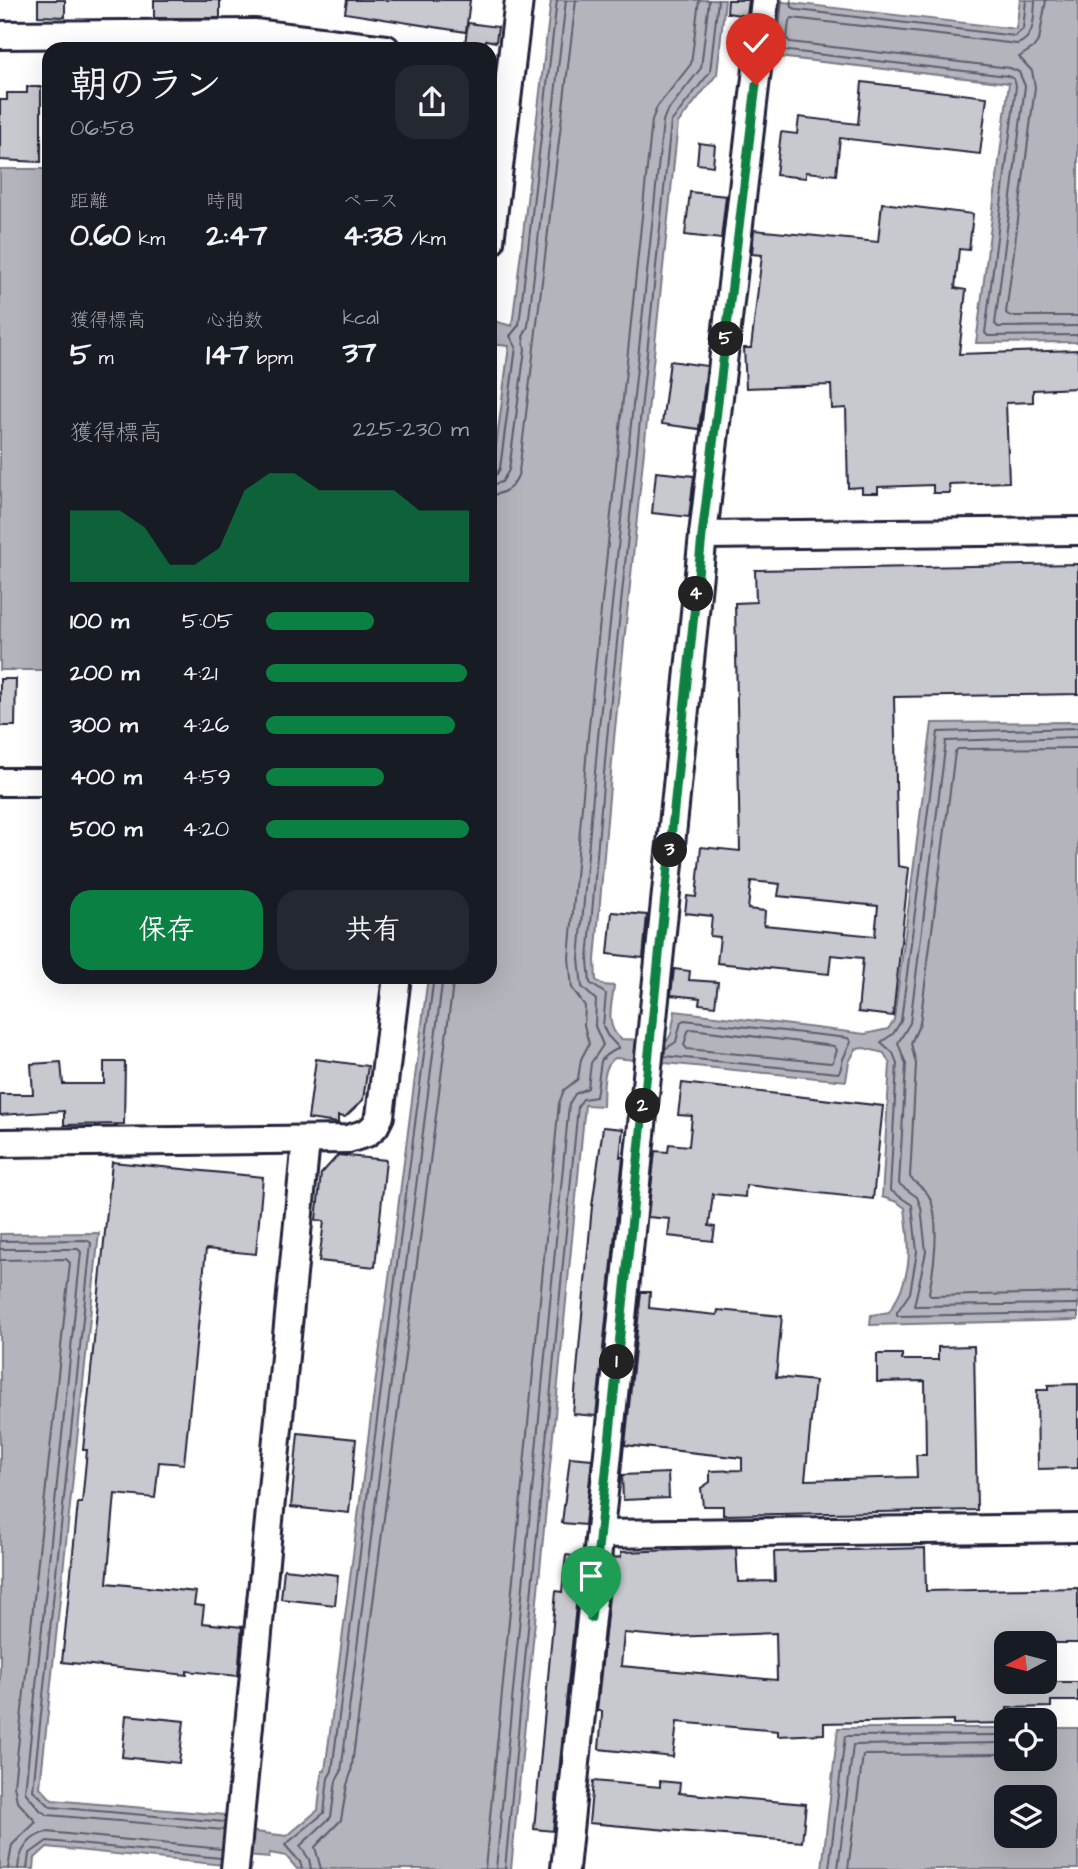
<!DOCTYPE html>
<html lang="ja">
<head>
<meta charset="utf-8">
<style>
	body { margin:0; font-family:"Architects Daughter","Klee One",sans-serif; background:#242831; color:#f1f3f6; height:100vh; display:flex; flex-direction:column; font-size:26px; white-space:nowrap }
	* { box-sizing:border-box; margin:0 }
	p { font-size:23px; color:#9ea1a6 }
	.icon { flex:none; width:38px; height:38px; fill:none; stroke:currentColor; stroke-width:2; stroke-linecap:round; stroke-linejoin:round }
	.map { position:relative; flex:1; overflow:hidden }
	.drawer { position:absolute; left:42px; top:42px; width:455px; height:942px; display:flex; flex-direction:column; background:#171b24; border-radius:21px; box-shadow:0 7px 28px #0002 }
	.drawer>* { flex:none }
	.needle { width:46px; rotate:263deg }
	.fabs { position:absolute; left:994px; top:1631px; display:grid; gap:14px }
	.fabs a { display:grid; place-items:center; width:63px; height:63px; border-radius:14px; background:#171b24; box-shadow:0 7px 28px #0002; font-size:35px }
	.pin { position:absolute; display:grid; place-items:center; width:60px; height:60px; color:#fff; margin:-72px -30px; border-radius:50% 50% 50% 0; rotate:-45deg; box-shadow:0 0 7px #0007 }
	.pin .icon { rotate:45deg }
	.km { position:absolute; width:35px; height:35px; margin:-18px; border-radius:50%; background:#222; color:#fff; font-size:19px; line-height:35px; text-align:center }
	.round { display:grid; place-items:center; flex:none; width:74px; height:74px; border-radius:21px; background:#242831 }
	.summary { display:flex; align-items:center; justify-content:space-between; height:119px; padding:0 28px }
	h1 { font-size:38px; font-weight:700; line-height:52px }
	.metrics { display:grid; grid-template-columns:repeat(3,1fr); gap:10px; height:119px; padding:7px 28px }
	.metrics div { display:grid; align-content:center }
	.metrics b { font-size:30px; font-weight:700 }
	.metrics small { font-size:19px; font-weight:400 }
	.metrics p { font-size:19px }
	.chart { height:196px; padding:14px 28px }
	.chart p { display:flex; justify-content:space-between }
	.chart svg { width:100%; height:126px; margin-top:7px; fill:#0b8043; opacity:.7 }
	.action { display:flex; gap:14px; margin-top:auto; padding:14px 28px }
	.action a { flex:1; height:80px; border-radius:21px; background:#0b8043; color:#fff; font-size:28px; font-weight:700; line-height:80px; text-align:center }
	.action a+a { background:#242831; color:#f1f3f6 }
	ul { padding:0 28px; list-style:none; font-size:23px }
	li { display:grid; grid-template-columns:112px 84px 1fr; align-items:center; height:52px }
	li i { height:18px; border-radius:9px; background:#0b8043 }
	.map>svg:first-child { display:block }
</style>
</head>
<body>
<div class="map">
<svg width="1078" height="1869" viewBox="0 0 1078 1869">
	<rect width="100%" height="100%" fill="#fff"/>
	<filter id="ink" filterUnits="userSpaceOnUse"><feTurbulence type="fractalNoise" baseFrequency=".0143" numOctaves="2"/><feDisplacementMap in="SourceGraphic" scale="14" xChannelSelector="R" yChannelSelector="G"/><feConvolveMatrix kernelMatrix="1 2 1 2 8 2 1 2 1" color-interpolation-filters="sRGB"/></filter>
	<g filter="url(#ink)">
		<g fill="#b4b4bc" stroke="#7a7a88" stroke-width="2" fill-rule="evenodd">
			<path d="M551,0H725L717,74L678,123L614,739L595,960L596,980L603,985L614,986C612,1004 604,1026 621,1039L667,1041L671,1034L675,1011L865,1034L888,1029L894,1020L932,723L1078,722V1320L870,1325L871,1315L889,1312C914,1274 910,1251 905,1208L897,1202L882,1197L890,1064L884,1053L864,1048L856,1049L849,1062L846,1081L615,1058C601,1067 604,1091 603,1106L585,1105L511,1869H297L286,1856L270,1853L269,1858L245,1856L243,1867L47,1847L35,1858L34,1869H0V1234L99,1233L40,1787L52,1800L248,1817V1831L287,1836L318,1810L322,1771H325L428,977L490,976V494L509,346L490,344V320L512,326Z"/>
			<path d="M1020,0H1078V342L976,343L1009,83L769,56L775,1L1016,29Z"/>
			<rect x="0" y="169" width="49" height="501"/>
			<path d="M838,1728H1006V1759H1045V1728H1078V1869H822ZM1045,1797V1836H1006V1797Z"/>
		</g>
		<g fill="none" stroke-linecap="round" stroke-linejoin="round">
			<g stroke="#5c5c6f" stroke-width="2">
				<path d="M782,0L777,46L780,50L1008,76L1014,79L1016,86L985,333L988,336L1078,335"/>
				<path d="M791,0L792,7L798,10L1015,36L1023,29L1026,0"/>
				<path d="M1035,0C1034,17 1035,39 1017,44L792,18L789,21L787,39L790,42L1010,68L1019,72L1025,86L995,324L998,327L1078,326"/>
				<path d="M1046,0L1039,40L1033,48L1019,57L1032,71L1035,87L1006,313L1010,316H1078"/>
				<path d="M490,476L497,474L500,468L516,347L510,336L519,325L557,0"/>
				<path d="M490,485L502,482L509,470L525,349L523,337L528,326L566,0"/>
				<path d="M490,495C505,494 515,487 519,472L576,0"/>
				<path d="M1078,728L938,732L901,1021L893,1034L881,1042L893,1053L897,1063L890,1190L912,1205L917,1252L910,1293L897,1312V1316L1078,1313"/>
				<path d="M1078,737L946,741L910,1023L898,1043L906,1064L899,1184L917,1197L921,1207L926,1252L914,1306L1078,1304"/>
				<path d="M1078,748L958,749L955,752L920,1023L911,1043L916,1064L910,1177C915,1184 924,1187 929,1196C941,1220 934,1268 929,1293L931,1296L1078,1293"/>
				<path d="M691,1029L834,1046L837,1050L833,1062L830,1063L687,1049L684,1045L688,1031Z"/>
				<path d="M664,1056L838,1073L840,1071L843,1059L851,1042L848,1038L684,1020L681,1022L676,1042L665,1049"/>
				<path d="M0,1241L87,1240L91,1243L33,1790L51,1807L225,1822"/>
				<path d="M0,1249H78L81,1252L25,1792L41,1811L48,1815L224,1830"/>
				<path d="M0,1260L66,1259L70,1263L14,1785L17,1801L36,1822L12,1845L8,1869"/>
				<path d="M18,1869C19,1851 29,1836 47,1832L222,1849"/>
				<path d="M27,1869L29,1854L47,1841L221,1858"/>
				<path d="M302,1869L300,1862L285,1845L324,1813L328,1778L332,1771L434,976"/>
				<path d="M311,1869L309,1859L300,1846L331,1817L336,1781L341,1772L443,976"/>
				<path d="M321,1869L315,1847L341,1820L347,1785L351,1773L454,976"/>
				<path d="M485,1869L559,1103L564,1090L578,1079L581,1059L589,1044L584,1025L585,1006L572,988L569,958L588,736L652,120L657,107L691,64L699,0"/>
				<path d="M496,1869L569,1104L575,1094L588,1088L591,1063L603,1045L595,1026L596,1000L582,987L579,959L598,737L663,121L666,113L701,68L709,0"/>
				<path d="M505,1869L578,1106L583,1099L596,1097L601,1061L606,1055L619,1048L607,1035L603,1026L606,994L590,983L588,960L607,738L671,122L710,72L718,0"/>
				<path d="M829,1869L845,1736L1006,1735"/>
				<path d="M838,1869L853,1745L1006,1743"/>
				<path d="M848,1869L863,1755L1006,1754"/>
			</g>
		</g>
		<g fill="#c8c8cf" stroke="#22223b" stroke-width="2" fill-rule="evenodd">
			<path d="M38,0H65V17L38,16Z"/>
			<rect x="154" y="0" width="66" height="18"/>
			<path d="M347,0H470L466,32L345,13Z"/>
			<path d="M728,0H749L747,16L727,13Z"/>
			<path d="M468,23L498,27L496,42L486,40L485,46L465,43Z"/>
			<path d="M862,82L987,97L980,154L840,138L836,175L806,172V178L776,175L781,132L797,134L799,117L858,124Z"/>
			<path d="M27,87H41V162L0,160V100H7V93H27Z"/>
			<path d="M699,143L715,145L713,166L697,164Z"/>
			<path d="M690,192L726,196L721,239L685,235Z"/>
			<path d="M882,203L973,214L969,250L959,249L955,288L966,290L959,354L1078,350V388L1033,390V402L1006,403L1009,482L949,484L950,493H933V485L878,487V493H862V487L848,488L846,408L832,409L831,385L746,388L744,348H751L762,255L752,254L754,230L878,242Z"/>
			<path d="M670,361L707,366L699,429L662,424Z"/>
			<path d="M656,472L694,476L689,517L652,513Z"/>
			<path d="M1078,564V694L894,697L898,866L909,868L893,1016L858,1012L863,958L831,955L829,974L717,963L720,937L710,936L712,916L685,913L687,896L696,897L701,847L740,851L735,603L756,602L755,570ZM751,881L780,884L778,896L878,906L875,936L764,925L765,911L748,909Z"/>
			<path d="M0,679H16L15,726H0Z"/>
			<path d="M612,912L647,915L643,958L608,954Z"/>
			<path d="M674,969L690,971L689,980L718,982L715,1006L699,1004L700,998L671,995Z"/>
			<path d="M316,1059L368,1066L363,1100L345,1117L338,1116V1123L308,1119Z"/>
			<path d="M61,1062L63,1084H104V1062H125L124,1124L64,1125V1111L0,1115V1094H33L31,1064Z"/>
			<path d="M682,1083L883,1106L873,1199L746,1185L745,1197L713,1194L709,1226L715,1227L713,1241L668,1236L670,1219L648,1217L655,1151L668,1152L669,1144L689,1146L692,1116L678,1115Z"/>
			<path d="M603,1127L623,1129L620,1157H623L596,1416L573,1414L592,1206Z"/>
			<path d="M338,1155L386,1160L375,1267L319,1261L324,1221L316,1220L321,1174Z"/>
			<path d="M112,1162L263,1177L256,1254L206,1249L184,1464L159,1462L155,1498L115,1494L107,1583L196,1592L194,1605L204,1606L202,1623L242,1627L238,1676L187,1671V1675L62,1662L78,1503H82L87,1450H83Z"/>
			<path d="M641,1292H650L649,1308L717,1315L718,1310L782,1316L776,1377L815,1381L805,1480L917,1477L916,1455H926L925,1381L877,1382V1354H902V1360H938V1347L974,1346L977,1510L723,1515V1506H703L701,1488L710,1482V1471L742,1470V1458L625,1445Z"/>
			<path d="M1078,1384V1468L1038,1469L1037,1390H1048V1385Z"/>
			<path d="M298,1433L356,1439L349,1513L291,1507Z"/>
			<path d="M570,1457L592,1459L585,1525L562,1523Z"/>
			<path d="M668,1473L669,1498L623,1500L622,1475Z"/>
			<path d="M736,1548L738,1582L775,1581L774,1552L925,1548L926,1591L1078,1588V1643H1006V1682H1078V1701H1051V1707L1007,1708L1006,1723L953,1724V1720L824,1723V1734L778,1736V1731L677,1722L673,1757L599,1749L602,1715V1711H597L613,1558L621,1557V1552ZM624,1633L670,1637L776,1633L777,1680L621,1666Z"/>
			<path d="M566,1555L581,1557L553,1831L534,1829L556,1591L562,1592Z"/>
			<path d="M284,1569L338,1575L335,1605L281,1599Z"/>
			<path d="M126,1715L184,1721L179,1763L122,1757Z"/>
			<path d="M593,1781L660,1787V1781L680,1783L679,1793L806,1804L802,1842L589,1823Z"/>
		</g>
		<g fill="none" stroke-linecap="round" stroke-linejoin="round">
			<g stroke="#22223b" stroke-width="32">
				<g id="minor">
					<path d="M0,35L254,33L386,49"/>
					<path d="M490,242L519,0"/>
					<path d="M703,535L1078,531"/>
					<path d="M0,782H49"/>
					<path d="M0,1143L348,1139L367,1133L375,1126L380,1116L397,976"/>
					<path d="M600,1534L1078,1528"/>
					<path d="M235,1869L306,1141"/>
					<path d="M565,1869L703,535L765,0"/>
				</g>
			</g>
			<use href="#minor" stroke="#fff" stroke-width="26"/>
		</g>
	</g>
	<g fill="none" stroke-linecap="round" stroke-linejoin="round" filter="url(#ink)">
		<g stroke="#fff" stroke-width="14">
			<path id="route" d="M591,1618L702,536L756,85"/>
		</g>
		<use href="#route" stroke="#0b8043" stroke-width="9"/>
	</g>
</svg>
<div class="fabs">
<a><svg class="needle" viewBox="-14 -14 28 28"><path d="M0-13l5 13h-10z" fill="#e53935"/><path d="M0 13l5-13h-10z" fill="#9ea1a6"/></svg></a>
<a><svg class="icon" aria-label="locate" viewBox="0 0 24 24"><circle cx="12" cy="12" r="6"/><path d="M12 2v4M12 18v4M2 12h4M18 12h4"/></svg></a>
<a><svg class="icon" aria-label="layers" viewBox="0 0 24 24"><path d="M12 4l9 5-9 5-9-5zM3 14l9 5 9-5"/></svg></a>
</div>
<div class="pin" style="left:591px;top:1618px;background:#1e9e55"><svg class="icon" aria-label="arrive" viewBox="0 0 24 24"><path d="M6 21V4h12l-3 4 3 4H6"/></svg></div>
<div class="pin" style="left:756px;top:85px;background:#d93025"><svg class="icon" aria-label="check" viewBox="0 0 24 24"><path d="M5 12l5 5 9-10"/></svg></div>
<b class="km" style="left:617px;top:1362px">1</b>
<b class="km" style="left:643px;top:1106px">2</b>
<b class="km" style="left:670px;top:850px">3</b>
<b class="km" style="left:696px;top:594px">4</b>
<b class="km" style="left:726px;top:339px">5</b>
<section class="drawer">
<div class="summary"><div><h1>朝のラン</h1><p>06:58</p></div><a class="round"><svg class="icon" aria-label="share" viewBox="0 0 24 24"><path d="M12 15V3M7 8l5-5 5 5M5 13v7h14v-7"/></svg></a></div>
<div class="metrics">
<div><p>距離</p><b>0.60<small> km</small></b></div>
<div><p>時間</p><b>2:47</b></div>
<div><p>ペース</p><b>4:38<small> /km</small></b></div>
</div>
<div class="metrics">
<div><p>獲得標高</p><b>5<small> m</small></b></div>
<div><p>心拍数</p><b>147<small> bpm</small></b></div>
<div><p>kcal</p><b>37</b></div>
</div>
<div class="chart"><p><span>獲得標高</span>225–230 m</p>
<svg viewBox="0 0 160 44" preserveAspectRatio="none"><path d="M0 44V19L10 19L20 19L30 25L40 38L50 38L60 32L70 12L80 6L90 6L100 12L110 12L120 12L130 12L140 19L150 19L160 19V44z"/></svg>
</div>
<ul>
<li><b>100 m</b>5:05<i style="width:53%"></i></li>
<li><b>200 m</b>4:21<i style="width:99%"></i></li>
<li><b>300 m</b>4:26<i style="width:93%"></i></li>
<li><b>400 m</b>4:59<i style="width:58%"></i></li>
<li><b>500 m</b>4:20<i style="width:100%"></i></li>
</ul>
<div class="action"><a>保存</a><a>共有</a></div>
</section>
</div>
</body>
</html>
